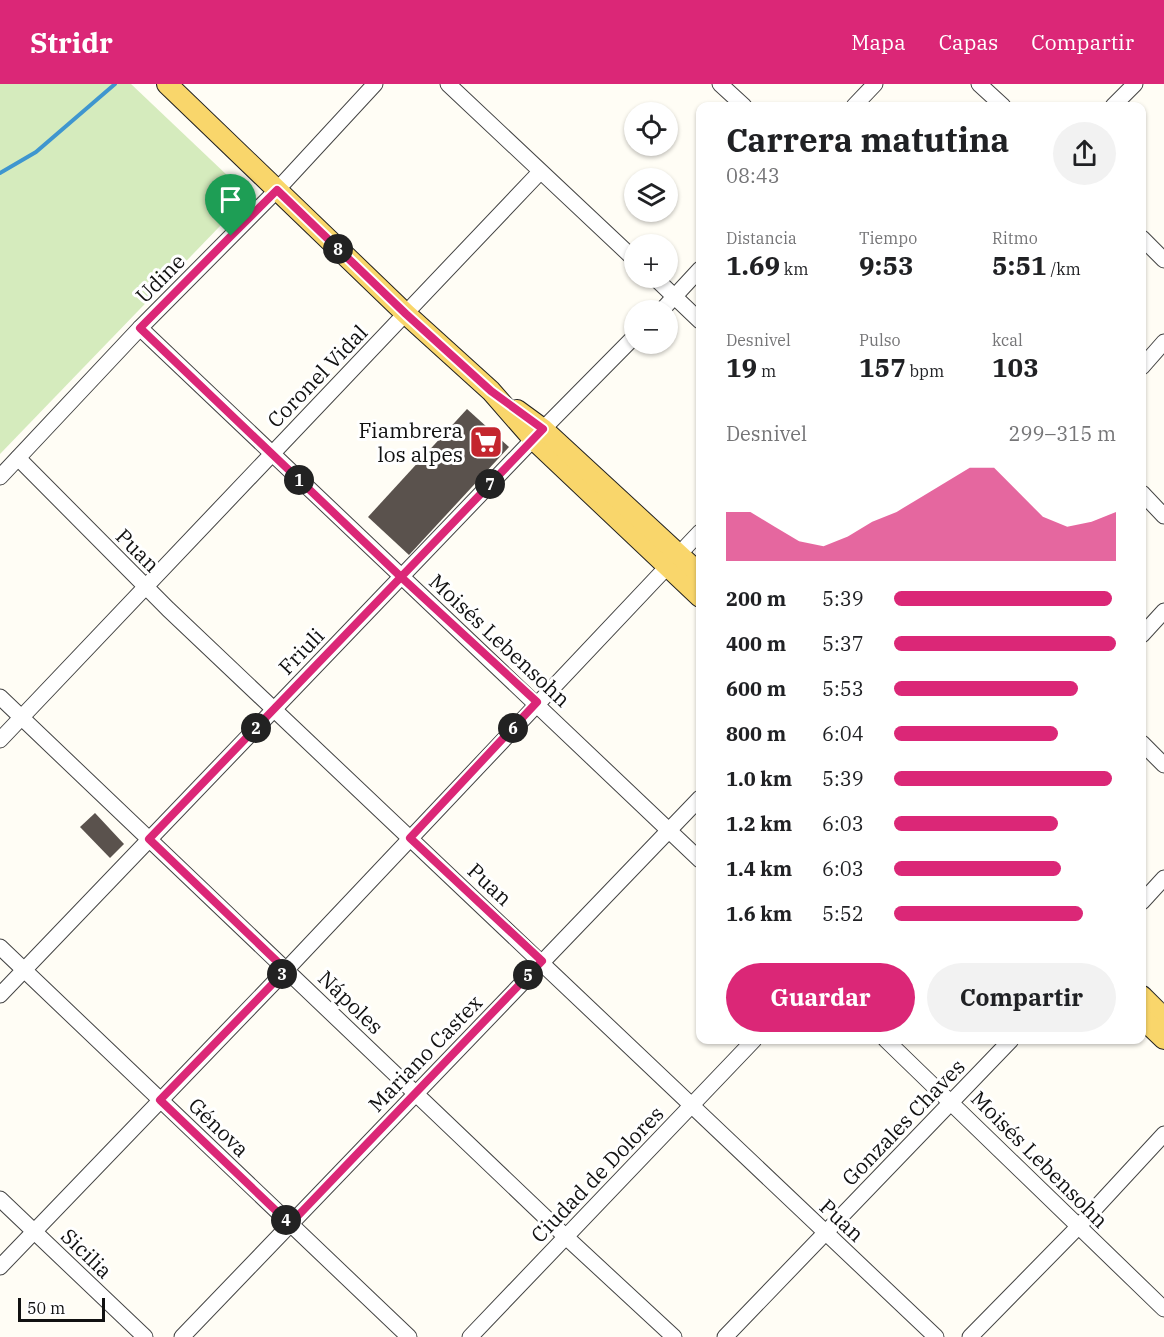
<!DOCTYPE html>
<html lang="es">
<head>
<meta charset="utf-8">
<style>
	body { margin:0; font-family:"IBM Plex Serif",serif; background:#f2f2f2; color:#202124; height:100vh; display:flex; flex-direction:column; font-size:22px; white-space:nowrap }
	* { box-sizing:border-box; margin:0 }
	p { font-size:20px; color:#757577 }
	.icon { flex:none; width:33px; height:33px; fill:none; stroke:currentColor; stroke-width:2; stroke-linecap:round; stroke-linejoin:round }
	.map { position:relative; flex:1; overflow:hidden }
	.drawer { position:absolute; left:696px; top:18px; width:450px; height:942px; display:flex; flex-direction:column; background:#fff; border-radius:12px; box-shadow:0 2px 4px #0004 }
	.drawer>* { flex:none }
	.tools { position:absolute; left:624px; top:18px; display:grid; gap:12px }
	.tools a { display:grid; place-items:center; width:54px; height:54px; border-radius:50%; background:#fff; box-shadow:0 2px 4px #0004; font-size:30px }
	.scale { position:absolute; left:18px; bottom:15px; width:87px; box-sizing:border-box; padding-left:6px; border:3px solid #111; border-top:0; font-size:16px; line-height:21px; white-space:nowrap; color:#111; -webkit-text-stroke:4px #fff; paint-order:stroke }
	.pin { position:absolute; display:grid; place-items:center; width:51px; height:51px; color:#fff; margin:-62px -26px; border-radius:50% 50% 50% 0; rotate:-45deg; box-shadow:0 0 6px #0007 }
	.pin .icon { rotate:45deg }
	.km { position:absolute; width:30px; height:30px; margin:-15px; border-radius:50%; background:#222; color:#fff; font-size:16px; line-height:30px; text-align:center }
	.round { display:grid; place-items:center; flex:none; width:63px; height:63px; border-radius:32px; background:#f2f2f2 }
	.head { display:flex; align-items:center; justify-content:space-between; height:102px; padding:0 30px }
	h1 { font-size:33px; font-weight:700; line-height:45px }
	.stats { display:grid; grid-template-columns:repeat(3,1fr); gap:9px; height:102px; padding:6px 30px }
	.stats div { display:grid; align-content:center }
	.stats b { font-size:26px; font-weight:700 }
	.stats small { font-size:16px; font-weight:400 }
	.stats p { font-size:16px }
	.chart { height:168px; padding:12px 30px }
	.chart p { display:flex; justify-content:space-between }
	.chart svg { width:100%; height:108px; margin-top:6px; fill:#db2777; opacity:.7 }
	.button { display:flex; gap:12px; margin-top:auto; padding:12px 30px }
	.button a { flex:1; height:69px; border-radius:36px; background:#db2777; color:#fff; font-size:24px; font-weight:700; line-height:69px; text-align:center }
	.button a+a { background:#f2f2f2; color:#202124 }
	ul { padding:0 30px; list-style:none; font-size:20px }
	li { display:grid; grid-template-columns:96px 72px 1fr; align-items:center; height:45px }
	li i { height:15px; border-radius:8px; background:#db2777 }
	header { display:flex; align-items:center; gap:36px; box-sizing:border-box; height:84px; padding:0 30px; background:#db2777; color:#fff }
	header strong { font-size:28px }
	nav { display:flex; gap:33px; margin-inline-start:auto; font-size:21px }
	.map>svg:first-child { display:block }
</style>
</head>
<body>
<header>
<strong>Stridr</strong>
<nav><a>Mapa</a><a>Capas</a><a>Compartir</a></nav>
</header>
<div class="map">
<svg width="1164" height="1253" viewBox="0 0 1164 1253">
	<rect width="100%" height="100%" fill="#fffdf5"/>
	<path fill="#d5ebbd" d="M0,0H131L249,112L0,370Z"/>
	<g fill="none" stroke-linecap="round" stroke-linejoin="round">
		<path stroke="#3f96cf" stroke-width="4" d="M0,89L36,68L115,0"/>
	</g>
	<g fill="#5a524d">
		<path d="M467,325L509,363L409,471L368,433Z"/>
		<path d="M95,729L124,760L110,774L80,743Z"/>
	</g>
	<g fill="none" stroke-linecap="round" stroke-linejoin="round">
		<g stroke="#444" stroke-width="17">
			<g id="minor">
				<path d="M448,0L634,175"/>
				<path d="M720,0L744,22"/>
				<path d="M979,0L1003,22"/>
				<path d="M854,22L875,0"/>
				<path d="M1113,22L1135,0"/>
				<path d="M1142,154L1164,176"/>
				<path d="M655,194L700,237"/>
				<path d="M662,226L700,185"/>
				<path d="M140,244L700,776"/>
				<path d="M1142,283L1164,258"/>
				<path d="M18,374L168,525L936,1253"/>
				<path d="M0,393L140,244L277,106L375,0"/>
				<path d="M1142,409L1164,432"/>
				<path d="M1142,551L1164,527"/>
				<path d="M0,613L566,1153L674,1253"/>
				<path d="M0,656L540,88"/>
				<path d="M1142,659L1164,681"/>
				<path d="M1142,818L1164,794"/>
				<path d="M0,863L409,1253"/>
				<path d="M0,911L543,345L634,253"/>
				<path d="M886,956L1164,1225"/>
				<path d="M0,1115L145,1253"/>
				<path d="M0,1183L286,886L700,448"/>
				<path d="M182,1253L700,714"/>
				<path d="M470,1253L754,956"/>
				<path d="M725,1253L1011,956"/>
				<path d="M970,1253L1078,1143L1164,1050"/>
			</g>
		</g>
		<g stroke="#222" stroke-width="22">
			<g id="major">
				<path d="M167,0L406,230L491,307L533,355L700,513"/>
				<path d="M517,326L543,345L700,490"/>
				<path d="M1142,912L1164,934"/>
				<path d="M1142,934L1164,955"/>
			</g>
		</g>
		<use href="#minor" stroke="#fff" stroke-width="15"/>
		<use href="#major" stroke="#f9d66b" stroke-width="20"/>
	</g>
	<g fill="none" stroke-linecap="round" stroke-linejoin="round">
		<g stroke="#fff" stroke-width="12">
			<path id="route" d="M231,152L140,244L401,493L149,755L286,886L160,1016L290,1140L542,877L410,754L537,618L401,493L543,345L491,307L406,230L277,106L231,152"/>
		</g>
		<use href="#route" stroke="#db2777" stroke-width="8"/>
	</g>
	<defs>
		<g id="supermarket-square" transform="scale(1.725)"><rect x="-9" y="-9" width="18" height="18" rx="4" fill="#c4262e" stroke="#fff"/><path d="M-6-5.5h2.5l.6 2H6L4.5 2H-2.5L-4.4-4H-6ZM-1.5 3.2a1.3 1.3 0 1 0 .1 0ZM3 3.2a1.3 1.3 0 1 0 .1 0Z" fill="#fff"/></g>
	</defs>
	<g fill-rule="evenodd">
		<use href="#supermarket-square" x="486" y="358"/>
	</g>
	<g text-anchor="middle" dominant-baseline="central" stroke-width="6" stroke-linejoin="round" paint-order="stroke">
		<g font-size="21" fill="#111" stroke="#fff">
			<text transform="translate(160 194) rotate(-45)">Udine</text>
			<text transform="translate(317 292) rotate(-46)">Coronel Vidal</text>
			<text transform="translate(138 466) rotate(45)">Puan</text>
			<text transform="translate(500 556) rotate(43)">Moisés Lebensohn</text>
			<text transform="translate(301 567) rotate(-46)">Friuli</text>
			<text transform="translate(490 800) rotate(43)">Puan</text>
			<text transform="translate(351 918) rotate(44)">Nápoles</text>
			<text transform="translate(425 969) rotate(-46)">Mariano Castex</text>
			<text transform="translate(903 1038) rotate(-46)">Gonzales Chaves</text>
			<text transform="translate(219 1043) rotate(44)">Génova</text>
			<text transform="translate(1040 1075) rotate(45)">Moisés Lebensohn</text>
			<text transform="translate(597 1090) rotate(-46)">Ciudad de Dolores</text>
			<text transform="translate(842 1136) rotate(43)">Puan</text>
			<text transform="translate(87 1169) rotate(44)">Sicilia</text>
		</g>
		<g font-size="21" fill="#111" stroke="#fff" text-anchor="end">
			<text x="463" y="346">Fiambrera<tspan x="463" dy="24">los alpes</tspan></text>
		</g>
	</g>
</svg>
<div class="tools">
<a><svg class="icon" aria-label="locate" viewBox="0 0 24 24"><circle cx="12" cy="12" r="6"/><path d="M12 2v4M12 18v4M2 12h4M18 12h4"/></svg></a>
<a><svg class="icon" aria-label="layers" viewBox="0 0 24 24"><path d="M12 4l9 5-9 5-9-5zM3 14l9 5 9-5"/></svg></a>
<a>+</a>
<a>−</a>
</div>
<div class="scale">50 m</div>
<div class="pin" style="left:231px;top:152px;background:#1e9e55"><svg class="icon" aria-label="arrive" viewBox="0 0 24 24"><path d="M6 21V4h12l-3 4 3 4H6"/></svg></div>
<b class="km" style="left:299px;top:396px">1</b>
<b class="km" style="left:256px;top:644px">2</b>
<b class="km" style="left:282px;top:890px">3</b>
<b class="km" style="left:286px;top:1136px">4</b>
<b class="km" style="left:528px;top:891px">5</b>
<b class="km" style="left:513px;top:644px">6</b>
<b class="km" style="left:490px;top:400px">7</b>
<b class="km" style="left:338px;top:165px">8</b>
<section class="drawer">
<div class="head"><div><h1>Carrera matutina</h1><p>08:43</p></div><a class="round"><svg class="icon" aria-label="share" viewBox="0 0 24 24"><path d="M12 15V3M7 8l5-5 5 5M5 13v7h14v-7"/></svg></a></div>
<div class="stats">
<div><p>Distancia</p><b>1.69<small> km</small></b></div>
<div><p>Tiempo</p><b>9:53</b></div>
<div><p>Ritmo</p><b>5:51<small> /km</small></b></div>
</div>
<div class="stats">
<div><p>Desnivel</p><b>19<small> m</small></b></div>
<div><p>Pulso</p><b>157<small> bpm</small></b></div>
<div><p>kcal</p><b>103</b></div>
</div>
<div class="chart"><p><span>Desnivel</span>299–315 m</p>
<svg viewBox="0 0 160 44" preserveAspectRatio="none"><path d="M0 44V24L10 24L20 30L30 36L40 38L50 34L60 28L70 24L80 18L90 12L100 6L110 6L120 16L130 26L140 30L150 28L160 24V44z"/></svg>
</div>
<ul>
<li><b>200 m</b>5:39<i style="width:98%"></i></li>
<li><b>400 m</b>5:37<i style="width:100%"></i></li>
<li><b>600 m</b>5:53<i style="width:83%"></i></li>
<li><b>800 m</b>6:04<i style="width:74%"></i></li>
<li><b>1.0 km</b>5:39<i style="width:98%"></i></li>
<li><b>1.2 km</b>6:03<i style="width:74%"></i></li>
<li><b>1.4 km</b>6:03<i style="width:75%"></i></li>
<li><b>1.6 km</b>5:52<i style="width:85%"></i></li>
</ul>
<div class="button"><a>Guardar</a><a>Compartir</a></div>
</section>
</div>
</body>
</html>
